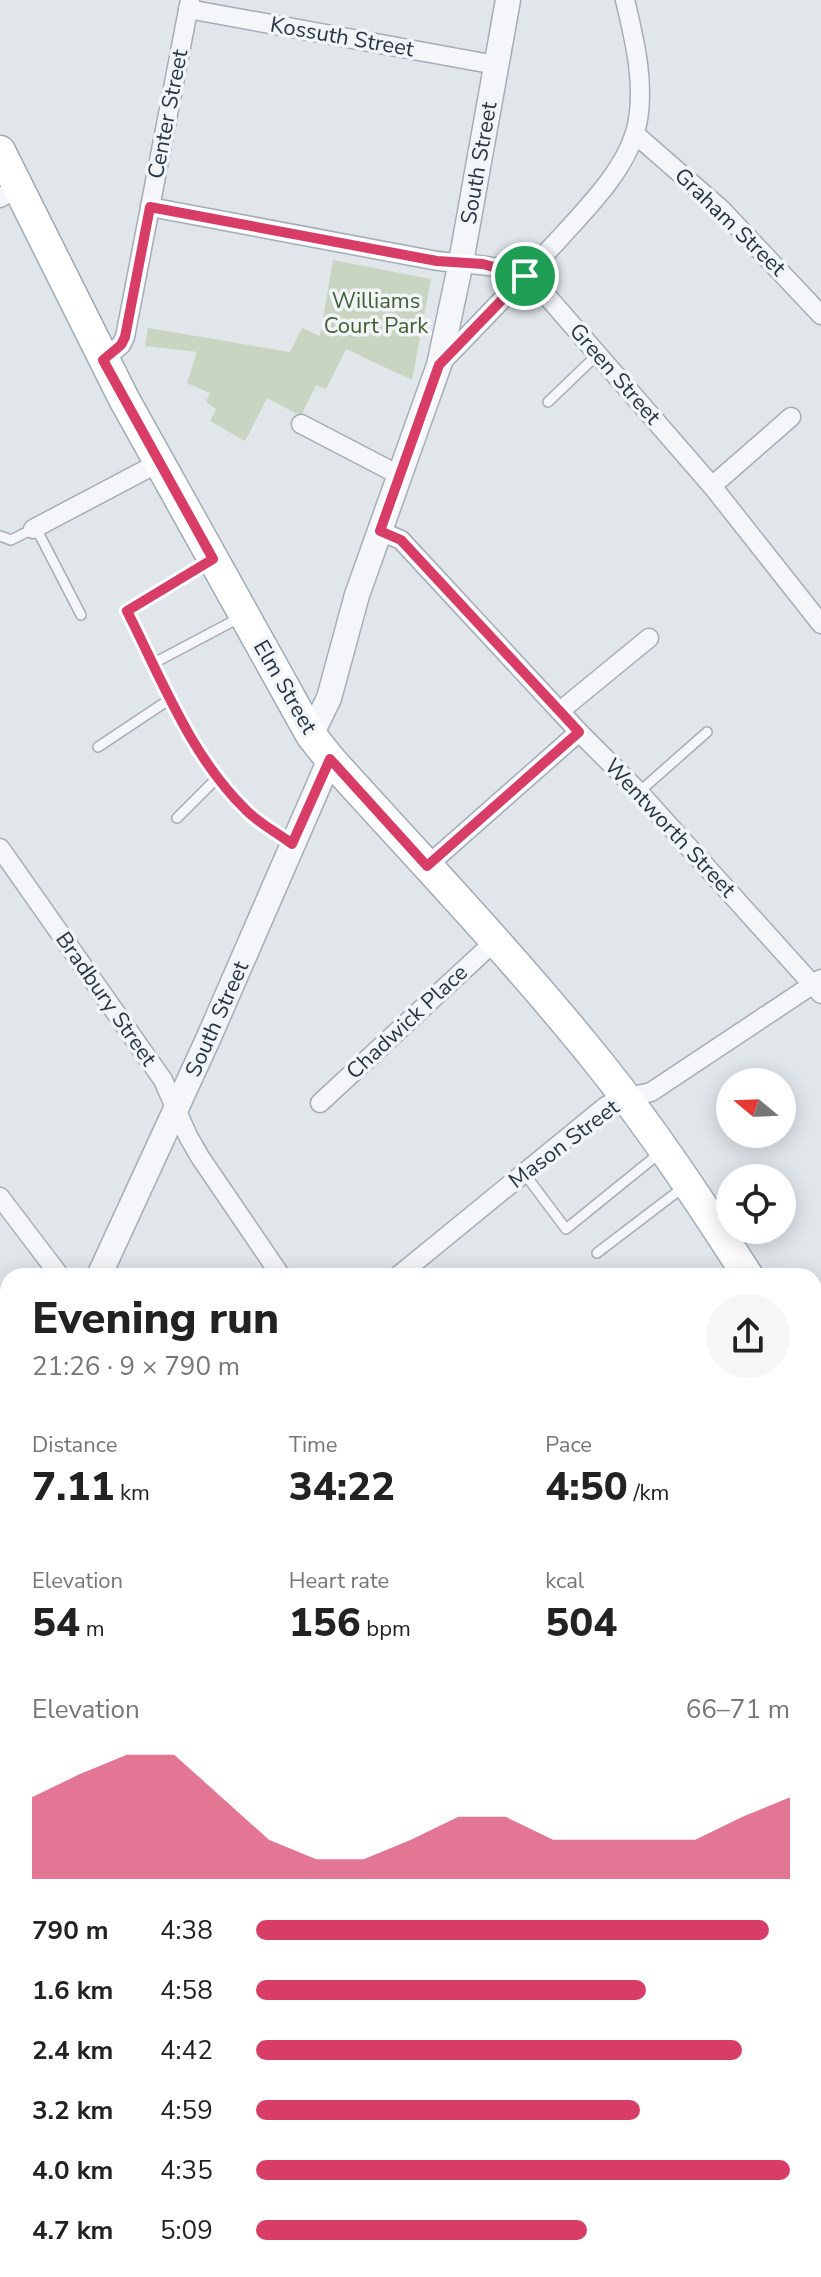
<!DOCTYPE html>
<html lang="en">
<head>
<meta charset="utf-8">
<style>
	body { margin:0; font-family:"Nunito Sans",sans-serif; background:#f6f6f6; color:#222; height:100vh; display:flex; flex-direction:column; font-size:30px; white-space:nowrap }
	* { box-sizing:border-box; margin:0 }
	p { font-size:26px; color:#767676 }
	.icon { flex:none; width:44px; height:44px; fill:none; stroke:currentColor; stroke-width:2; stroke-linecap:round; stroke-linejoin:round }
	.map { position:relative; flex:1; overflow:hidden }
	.panel { position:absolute; left:0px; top:1268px; width:822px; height:1010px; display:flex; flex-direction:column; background:#fff; border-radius:24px 24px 0 0; box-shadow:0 4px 20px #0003 }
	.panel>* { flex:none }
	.needle { width:52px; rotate:289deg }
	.fabs { position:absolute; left:716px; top:1068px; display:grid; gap:16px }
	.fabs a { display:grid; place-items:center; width:80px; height:80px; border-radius:50%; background:#fff; box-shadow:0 4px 20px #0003; font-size:40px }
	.pin { position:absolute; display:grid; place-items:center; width:68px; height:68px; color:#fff; margin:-34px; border:4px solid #fff; border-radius:50%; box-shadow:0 2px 8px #0007 }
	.round { display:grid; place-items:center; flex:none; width:84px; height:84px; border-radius:42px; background:#f6f6f6 }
	.head { display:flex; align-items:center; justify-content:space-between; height:136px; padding:0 32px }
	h1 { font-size:44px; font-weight:800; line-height:60px }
	.stats { display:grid; grid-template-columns:repeat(3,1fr); gap:12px; height:136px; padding:8px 32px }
	.stats div { display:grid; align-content:center }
	.stats b { font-size:40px; font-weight:800 }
	.stats small { font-size:22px; font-weight:400 }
	.stats p { font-size:22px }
	.chart { height:224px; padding:16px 32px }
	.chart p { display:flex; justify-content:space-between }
	.chart svg { width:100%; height:144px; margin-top:8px; fill:#d83d68; opacity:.7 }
	ul { padding:0 32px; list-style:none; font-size:26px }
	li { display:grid; grid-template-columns:128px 96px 1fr; align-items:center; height:60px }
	li i { height:20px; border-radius:10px; background:#d83d68 }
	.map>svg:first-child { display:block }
</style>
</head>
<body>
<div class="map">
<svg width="821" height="2277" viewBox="0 0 821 2277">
	<rect width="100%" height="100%" fill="#e1e6eb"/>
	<path fill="#c9d5c1" d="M333,260L431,279L412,380L346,349L326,389L316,385L301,416L267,398L245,441L210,421L216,409L206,402L210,393L187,383L197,352L145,346L148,328L290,352L302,328L320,336Z"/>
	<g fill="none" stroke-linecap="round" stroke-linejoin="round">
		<g stroke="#a6adb6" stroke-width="12">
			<g id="service">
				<path d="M548,402L598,354"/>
				<path d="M36,528L81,615"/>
				<path d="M0,536L11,540L33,529"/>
				<path d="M239,618L154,663C176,714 208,780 251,815C264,825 279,834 292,844"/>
				<path d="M154,663L127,611L211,561"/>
				<path d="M98,747L170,699"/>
				<path d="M639,792L707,732"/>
				<path d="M177,818L217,778"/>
				<path d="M524,1173L566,1229L661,1152"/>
				<path d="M597,1253L685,1186"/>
				<path d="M0,2096L8,2086"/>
				<path d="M0,2116L8,2126"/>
				<path d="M99,2270V2271"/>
			</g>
		</g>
		<g stroke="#a6adb6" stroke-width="21">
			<g id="minor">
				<path d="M188,9L496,65"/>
				<path d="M635,134L721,209L821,315"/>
				<path d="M0,198L18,187"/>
				<path d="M150,207C244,225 338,243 432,260C467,266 500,262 533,280L712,486L821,624"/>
				<path d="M103,360L121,345L125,337L190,0"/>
				<path d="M439,365C480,323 521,280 561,237C588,207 623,172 635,133C647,91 635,41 625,0"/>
				<path d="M301,424L399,475"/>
				<path d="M712,486L791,417"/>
				<path d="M33,529L160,462"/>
				<path d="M380,531L401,540L579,732L639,792L821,994"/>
				<path d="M560,711L649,638"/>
				<path d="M0,848L163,1080L188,1136L200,1157L281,1276"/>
				<path d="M427,866L579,732"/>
				<path d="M320,1103L494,942"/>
				<path d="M0,1197L60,1276"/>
				<path d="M398,1276L606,1106L620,1099L651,1092L821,979"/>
				<path d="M0,1400L8,1407"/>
				<path d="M814,1607L821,1602"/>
				<path d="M814,1830L821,1825"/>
				<path d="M0,1862L8,1873"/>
				<path d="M814,2184L821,2179"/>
				<path d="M297,2270L302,2277"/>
				<path d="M683,2277L693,2270"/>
			</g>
		</g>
		<g stroke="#a6adb6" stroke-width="27">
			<g id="tertiary">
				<path d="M311,735L329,698L357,595L439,365L461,262L508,0"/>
				<path d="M99,1276L209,1037L330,759"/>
				<path d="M0,1490L8,1472"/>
			</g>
		</g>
		<g stroke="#9facb7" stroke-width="33">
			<g id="primary">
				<path d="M0,151L124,399L311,735L330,759C420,859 514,957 599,1063C653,1130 701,1203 748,1276"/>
				<path d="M814,1377L821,1388"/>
			</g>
		</g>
		<use href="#service" stroke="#f4f6f9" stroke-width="9"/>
		<use href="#minor" stroke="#f4f6f9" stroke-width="18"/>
		<use href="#tertiary" stroke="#f4f6f9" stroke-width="24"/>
		<use href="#primary" stroke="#fff" stroke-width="30"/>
	</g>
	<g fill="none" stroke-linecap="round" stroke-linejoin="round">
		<g stroke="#fff" stroke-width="16">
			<path id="route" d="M150,207L437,261L483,264L525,276L439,365L380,531L401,540L579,732L427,866L330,759L292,844C278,833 260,824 247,811C191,757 162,680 127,611L213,559L103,360L121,345L125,337Z"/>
		</g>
		<use href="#route" stroke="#d83d68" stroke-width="10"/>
	</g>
	<g text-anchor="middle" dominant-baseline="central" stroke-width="7" stroke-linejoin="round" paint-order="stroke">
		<g font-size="22" fill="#283544" stroke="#f1f5f8">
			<text transform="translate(342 37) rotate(10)">Kossuth Street</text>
			<text transform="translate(168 114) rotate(-79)">Center Street</text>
			<text transform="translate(479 163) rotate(-80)">South Street</text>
			<text transform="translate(730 222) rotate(44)">Graham Street</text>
			<text transform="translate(615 374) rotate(49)">Green Street</text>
			<text transform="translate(285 687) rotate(60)">Elm Street</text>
			<text transform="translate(670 828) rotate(47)">Wentworth Street</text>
			<text transform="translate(106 999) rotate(55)">Bradbury Street</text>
			<text transform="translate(217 1019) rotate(-66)">South Street</text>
			<text transform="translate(407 1022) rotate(-43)">Chadwick Place</text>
			<text transform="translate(564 1144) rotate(-37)">Mason Street</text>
		</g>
		<g font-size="22" fill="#426134" stroke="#f1f5f8">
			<text x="376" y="301">Williams<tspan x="376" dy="25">Court Park</tspan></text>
		</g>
	</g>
</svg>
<div class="fabs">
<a><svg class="needle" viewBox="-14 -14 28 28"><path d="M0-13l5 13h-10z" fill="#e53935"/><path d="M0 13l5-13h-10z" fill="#767676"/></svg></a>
<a><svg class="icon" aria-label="locate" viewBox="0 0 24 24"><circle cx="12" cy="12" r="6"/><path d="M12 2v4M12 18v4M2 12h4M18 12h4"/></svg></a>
</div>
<div class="pin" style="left:525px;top:276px;background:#1e9e55"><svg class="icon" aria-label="arrive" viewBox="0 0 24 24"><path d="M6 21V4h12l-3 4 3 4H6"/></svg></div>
<section class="panel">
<div class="head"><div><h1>Evening run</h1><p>21:26 · 9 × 790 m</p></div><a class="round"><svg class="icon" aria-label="share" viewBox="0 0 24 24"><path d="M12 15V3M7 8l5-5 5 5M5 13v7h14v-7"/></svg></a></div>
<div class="stats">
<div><p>Distance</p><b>7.11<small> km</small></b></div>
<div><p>Time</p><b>34:22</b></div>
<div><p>Pace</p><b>4:50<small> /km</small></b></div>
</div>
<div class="stats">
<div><p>Elevation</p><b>54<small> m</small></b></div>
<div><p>Heart rate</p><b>156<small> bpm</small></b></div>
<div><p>kcal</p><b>504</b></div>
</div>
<div class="chart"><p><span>Elevation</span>66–71 m</p>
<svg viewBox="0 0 160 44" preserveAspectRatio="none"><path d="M0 44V19L10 12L20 6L30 6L40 19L50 32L60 38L70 38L80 32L90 25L100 25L110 32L120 32L130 32L140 32L150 25L160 19V44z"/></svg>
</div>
<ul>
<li><b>790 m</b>4:38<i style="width:96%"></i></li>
<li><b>1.6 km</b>4:58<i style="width:73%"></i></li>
<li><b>2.4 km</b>4:42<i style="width:91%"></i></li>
<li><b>3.2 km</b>4:59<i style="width:72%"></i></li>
<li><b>4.0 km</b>4:35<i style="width:100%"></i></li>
<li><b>4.7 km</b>5:09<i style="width:62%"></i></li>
</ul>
</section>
</div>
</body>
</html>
